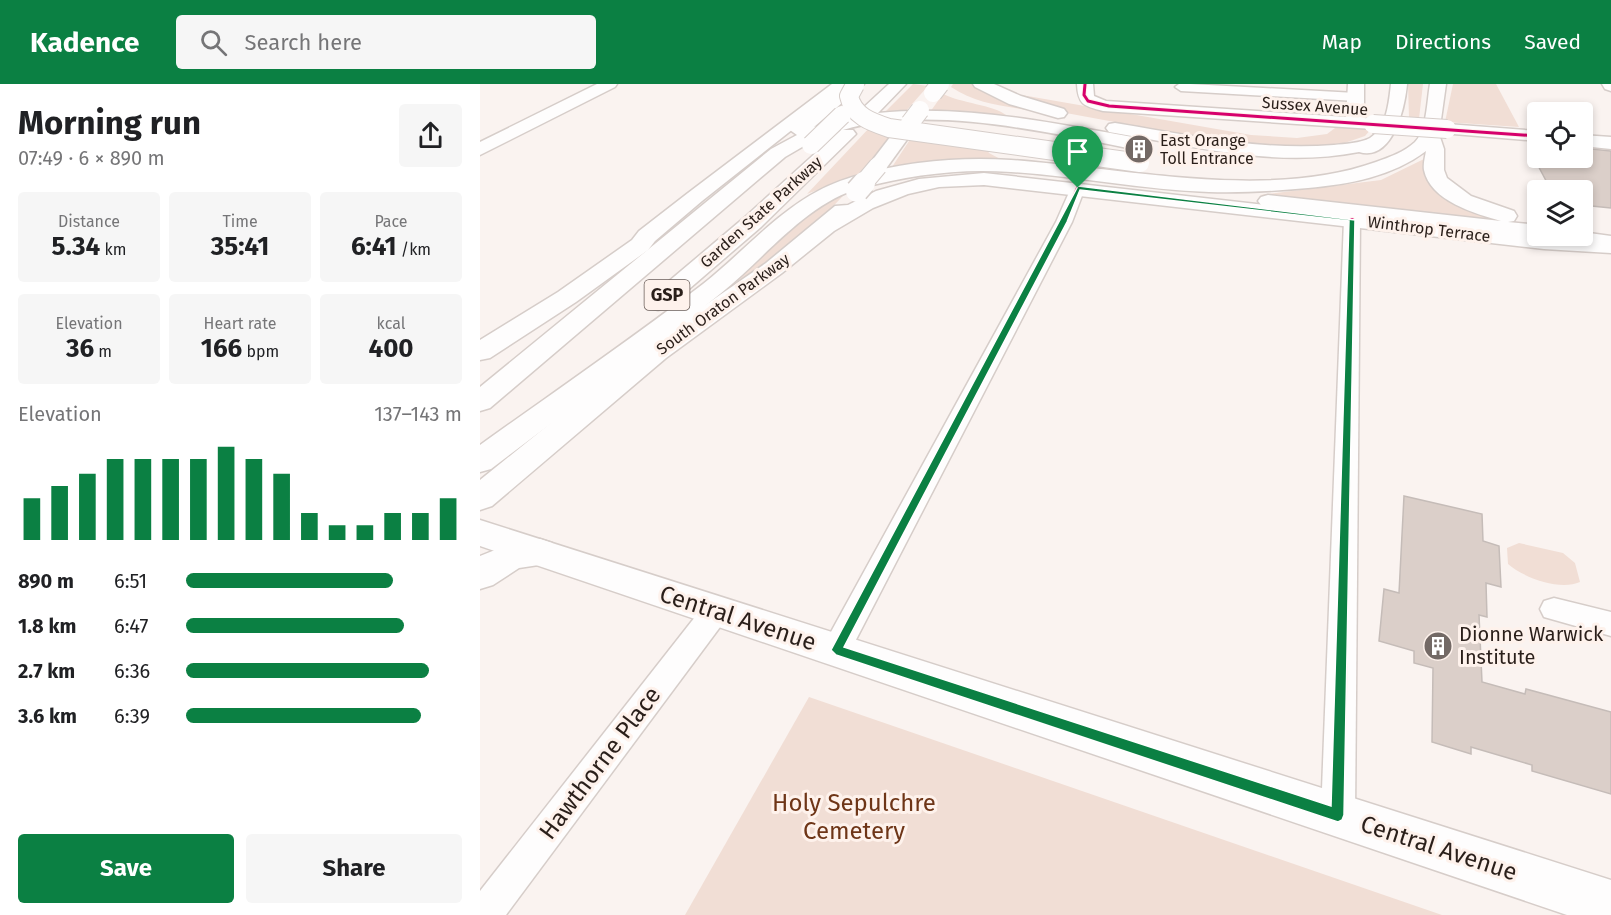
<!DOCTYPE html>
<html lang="en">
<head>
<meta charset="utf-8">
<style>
	body { margin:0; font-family:"Fira Sans",sans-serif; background:#f6f6f6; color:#202124; height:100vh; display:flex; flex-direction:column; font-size:22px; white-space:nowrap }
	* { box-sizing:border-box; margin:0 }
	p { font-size:20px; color:#757577 }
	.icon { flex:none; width:33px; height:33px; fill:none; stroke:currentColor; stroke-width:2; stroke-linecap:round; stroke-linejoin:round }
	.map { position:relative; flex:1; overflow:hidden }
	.side { display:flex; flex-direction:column; background:#fff; width:480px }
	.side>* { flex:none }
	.buttons { position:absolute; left:1047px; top:18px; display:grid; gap:12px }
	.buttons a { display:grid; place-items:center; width:66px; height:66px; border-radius:6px; background:#fff; box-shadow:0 3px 9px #0003; font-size:30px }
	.pin { position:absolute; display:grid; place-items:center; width:51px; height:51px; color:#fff; margin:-62px -26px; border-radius:50% 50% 50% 0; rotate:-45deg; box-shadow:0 0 6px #0007 }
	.pin .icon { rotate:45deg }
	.round { display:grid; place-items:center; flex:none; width:63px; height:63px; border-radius:6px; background:#f6f6f6 }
	.headline { display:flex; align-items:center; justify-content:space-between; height:102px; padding:0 18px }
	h1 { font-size:33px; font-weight:700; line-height:45px }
	.stats { display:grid; grid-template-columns:repeat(3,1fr); gap:9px; height:102px; padding:6px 18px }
	.stats div { display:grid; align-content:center; border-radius:6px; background:#f6f6f6; text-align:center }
	.stats b { font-size:26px; font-weight:700 }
	.stats small { font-size:16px; font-weight:400 }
	.stats p { font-size:16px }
	.chart { height:168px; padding:12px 18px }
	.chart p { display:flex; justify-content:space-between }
	.chart svg { width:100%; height:108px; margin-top:6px; stroke:#0b8043; stroke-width:6 }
	.cta { display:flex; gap:12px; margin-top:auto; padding:12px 18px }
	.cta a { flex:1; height:69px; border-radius:6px; background:#0b8043; color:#fff; font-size:24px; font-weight:700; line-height:69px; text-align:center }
	.cta a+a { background:#f6f6f6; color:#202124 }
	ul { padding:0 18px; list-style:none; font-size:20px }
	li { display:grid; grid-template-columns:96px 72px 1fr; align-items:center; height:45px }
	li i { height:15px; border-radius:8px; background:#0b8043 }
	header { display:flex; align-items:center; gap:36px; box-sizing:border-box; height:84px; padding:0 30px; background:#0b8043; color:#fff }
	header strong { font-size:28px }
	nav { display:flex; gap:33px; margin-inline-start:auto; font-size:21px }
	.search { width:420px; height:54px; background:#f6f6f6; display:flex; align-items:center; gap:15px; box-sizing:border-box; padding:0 21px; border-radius:6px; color:#757577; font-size:22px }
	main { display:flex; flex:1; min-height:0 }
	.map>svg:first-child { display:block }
</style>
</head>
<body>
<header>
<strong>Kadence</strong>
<div class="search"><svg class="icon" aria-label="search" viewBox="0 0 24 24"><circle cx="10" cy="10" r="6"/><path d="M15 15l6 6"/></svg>Search here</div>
<nav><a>Map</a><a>Directions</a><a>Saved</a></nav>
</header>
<main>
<section class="side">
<div class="headline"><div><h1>Morning run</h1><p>07:49 · 6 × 890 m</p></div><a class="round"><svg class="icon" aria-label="share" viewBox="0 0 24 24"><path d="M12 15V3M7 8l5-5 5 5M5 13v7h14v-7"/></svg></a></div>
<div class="stats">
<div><p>Distance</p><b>5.34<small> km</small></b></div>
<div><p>Time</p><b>35:41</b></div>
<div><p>Pace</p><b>6:41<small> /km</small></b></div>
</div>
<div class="stats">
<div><p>Elevation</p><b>36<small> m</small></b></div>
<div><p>Heart rate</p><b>166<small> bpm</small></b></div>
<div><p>kcal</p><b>400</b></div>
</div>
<div class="chart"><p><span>Elevation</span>137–143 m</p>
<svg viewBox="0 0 160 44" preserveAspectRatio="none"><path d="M5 44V27M15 44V22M25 44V17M35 44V11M45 44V11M55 44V11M65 44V11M75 44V6M85 44V11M95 44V17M105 44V33M115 44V38M125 44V38M135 44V33M145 44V33M155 44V27"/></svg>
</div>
<ul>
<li><b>890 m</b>6:51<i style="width:75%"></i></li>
<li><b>1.8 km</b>6:47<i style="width:79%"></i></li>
<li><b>2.7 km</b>6:36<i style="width:88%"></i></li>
<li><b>3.6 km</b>6:39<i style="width:85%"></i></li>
</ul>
<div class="cta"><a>Save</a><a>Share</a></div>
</section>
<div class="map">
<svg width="1131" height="831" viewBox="0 0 1131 831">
	<rect width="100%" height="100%" fill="#faf3f0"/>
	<g fill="#f1ded5">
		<path d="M433,0L448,2L425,28H405Z"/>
		<path d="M473,0H492L549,26C521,22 495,19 471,3Z"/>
		<path d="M928,0H943L939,35L929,34Z"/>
		<path d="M973,0H1016L1039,43L965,38Z"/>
		<path d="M524,8L771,51L817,54L847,50L859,41L893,43L885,52L853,63H770L586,29Z"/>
		<path d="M463,10C481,19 513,21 526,31L450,28Z"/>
		<path d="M392,41L415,48L383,89L327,110Z"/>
		<path d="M433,51L505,61L509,69L522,76L410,86Z"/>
		<path d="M944,75C945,80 944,89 947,94C960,118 1019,133 1045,141L780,111L901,96Z"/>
		<path d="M369,105C335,145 289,176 246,207L242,204L324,133Z"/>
		<path d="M1039,459L1083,469L1095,479L1100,498C1080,507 1044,494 1028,480L1027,464Z"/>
		<path d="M329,613L962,831H205Z"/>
	</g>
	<g fill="#dbcfc9" stroke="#c5bcb8" stroke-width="1.5">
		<path d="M1102,64L1131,67V124L1102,121V106H1071L1054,74H1102Z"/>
		<path d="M924,412L1002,430L1003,457L1019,462L1021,503L1006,499L1007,533L999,531L1002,598L1045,610L1046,605L1131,628V710L1052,687V681L991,663V670L952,658L953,584L934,579V567L899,557L904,505L919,509Z"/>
	</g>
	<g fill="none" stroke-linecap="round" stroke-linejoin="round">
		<g stroke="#d6cdc9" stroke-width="3">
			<g id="street">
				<path d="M710,0L876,9L882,13L876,17L701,7L695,3L699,0Z"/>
				<path d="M598,100L605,104L592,138L366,575L356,578L346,575L342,566L346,557L576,138L591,104Z"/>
				<path d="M872,131L880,136L875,731L870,743L858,748L846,743L841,731L864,136Z"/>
				<path d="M1074,514L1131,528V552L1064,533L1060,525L1064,517Z"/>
				<path d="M236,516L246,519L250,527L246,535L26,831H0V807L226,519Z"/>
			</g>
		</g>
		<g stroke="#d6cdc9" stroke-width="3">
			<g id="secondary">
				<path d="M117,0H137L135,3L0,71V58Z"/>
				<path d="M352,0H370L222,117L175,157L168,166L96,218L10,274L0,276V256L78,208L152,156L159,147L208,109Z"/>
				<path d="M597,0H613L614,12L626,17L866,33L868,0H884V34L899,36L902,40L899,44L893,45L623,27C603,22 598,20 597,0Z"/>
				<path d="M1122,0H1131V7L1125,5Z"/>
				<path d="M430,34L436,35L439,39L405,86H391L388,82L391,78L424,35Z"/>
				<path d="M967,40L1058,47V57L961,49L958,45L961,41Z"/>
				<path d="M1102,51L1131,53V65L1102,62Z"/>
				<path d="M504,89L1058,152L1131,155V169L1064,165L504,101L459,103L428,110L393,124L354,147L302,189L186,274L12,422L0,426V396L166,262L286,179L355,122L368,121L396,107L439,95Z"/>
				<path d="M60,455L72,459L78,469L72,479L39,484L13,501L0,505V472L35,458Z"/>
			</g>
		</g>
		<g stroke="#d6cdc9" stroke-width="3">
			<path id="primary" d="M0,436L1131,796V831H1087L0,462Z"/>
		</g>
		<g stroke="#d6cdc9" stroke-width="3">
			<g id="highway">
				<path d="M366,0H384L334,43L384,30L381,27L384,23L409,0H426L398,29C485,20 572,39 658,54L665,56L667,60L665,64L658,66C569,49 451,20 363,46H373L376,50L281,143L187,224L178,226L169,224L166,219L169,214L265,133L361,46L341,52L305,73L10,324L0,327V303L291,65L317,51L310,46L313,42Z"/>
				<path d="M493,0H514L541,12L584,25L587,29L584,33L578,34L529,20L495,3Z"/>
				<path d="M911,0H927C925,23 913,78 879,68C798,84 715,63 635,49L629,48L626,44L629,40L635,39C708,51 780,67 854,61C864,60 881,59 890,54C907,43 909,18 911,0Z"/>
				<path d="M950,0H966L959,50L964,65V86L967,94L991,112L1034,127L1037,132L1034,137L1028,138L1058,141V152L1066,153L1058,155L788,123L781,121L778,117L781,113L788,111L1021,137C996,130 950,117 944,86C943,80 945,73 946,67C911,93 870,100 828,104C795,107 762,109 729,108C663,106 597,92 531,88C480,84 430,91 381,104C327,118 283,176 240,210C165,270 87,327 11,385L0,388V361C74,308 150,256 223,200C260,171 296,129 338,107C365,92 408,83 438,79C469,75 500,74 531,76C645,84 787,117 896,78C910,73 924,68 935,58C947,46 947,16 950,0Z"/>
				<path d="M1102,148L1131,152V166L1077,157L1074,152H1102Z"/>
			</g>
		</g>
		<use href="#street" fill="#fefdfd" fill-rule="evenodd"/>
		<use href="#secondary" fill="#fefdfd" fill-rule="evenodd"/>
		<use href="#primary" fill="#fefdfd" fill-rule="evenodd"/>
		<use href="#highway" fill="#fefdfd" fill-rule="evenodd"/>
		<g stroke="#d6cdc9" stroke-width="20" stroke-linecap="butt">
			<g id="secondary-bridge-far1">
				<path d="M453,9L460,0"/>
				<path d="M430,39L440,26"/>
				<path d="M893,40L967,45"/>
				<path d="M382,101L398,82"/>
			</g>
		</g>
		<g stroke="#d6cdc9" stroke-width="25" stroke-linecap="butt">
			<path id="secondary-bridge" d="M377,107L384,99"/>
		</g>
		<g stroke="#d6cdc9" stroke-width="20" stroke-linecap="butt">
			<g id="highway-bridge">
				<path d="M375,1L369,12C373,32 391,38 409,44L660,79"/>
				<path d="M331,61L362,31"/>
			</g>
		</g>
		<use href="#secondary-bridge-far1" stroke="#fefdfd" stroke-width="18"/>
		<use href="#secondary-bridge" stroke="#fefdfd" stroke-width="22"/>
		<use href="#highway-bridge" stroke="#fefdfd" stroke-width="18"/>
		<g stroke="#fef2ec" stroke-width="5">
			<path id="cycleway-far4" d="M605,0L604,11L608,17L629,22L1058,52"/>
		</g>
		<g stroke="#fef2ec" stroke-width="6">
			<g id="cycleway-far3">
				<path d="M537,226L584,138L598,104"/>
				<path d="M870,226L872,136"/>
			</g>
		</g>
		<g stroke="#fef2ec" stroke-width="8">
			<g id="cycleway-far2">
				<path d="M453,384L538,224"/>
				<path d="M866,384L870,224"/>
			</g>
		</g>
		<g stroke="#fef2ec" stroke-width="10">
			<g id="cycleway-far1">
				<path d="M356,566L454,382"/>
				<path d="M862,582L866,382"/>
			</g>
		</g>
		<g stroke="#fef2ec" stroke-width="12">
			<path id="cycleway" d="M858,731L862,581"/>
		</g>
		<use href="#cycleway-far4" stroke="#d6006c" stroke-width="3"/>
		<use href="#cycleway-far3" stroke="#d6006c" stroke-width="4"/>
		<use href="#cycleway-far2" stroke="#d6006c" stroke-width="5"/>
		<use href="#cycleway-far1" stroke="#d6006c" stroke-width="7"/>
		<use href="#cycleway" stroke="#d6006c" stroke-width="8"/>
	</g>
	<path fill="#0b8043" stroke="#fff" stroke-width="1.5" fill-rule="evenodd" d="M598,102L875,136L864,731L862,736L858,738L356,571L351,566ZM600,106L869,137L851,722L364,563L587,138Z"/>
	<defs>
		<g id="building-disc" transform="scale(1.5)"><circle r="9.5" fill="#736965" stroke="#fef2ec"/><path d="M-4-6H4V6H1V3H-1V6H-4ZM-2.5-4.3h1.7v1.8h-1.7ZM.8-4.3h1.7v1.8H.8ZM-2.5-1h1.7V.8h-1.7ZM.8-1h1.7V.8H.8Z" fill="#fff"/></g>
	</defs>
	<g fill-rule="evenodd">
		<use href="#building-disc" x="659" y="65"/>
		<use href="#building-disc" x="958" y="562"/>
	</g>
	<g text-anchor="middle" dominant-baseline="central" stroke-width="6" stroke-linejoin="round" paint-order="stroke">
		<g font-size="16" fill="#2a1f1a" stroke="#fef2ec">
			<text transform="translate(835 22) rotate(4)">Sussex Avenue</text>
			<text transform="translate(281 128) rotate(-42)">Garden State Parkway</text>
			<text transform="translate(949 145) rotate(7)">Winthrop Terrace</text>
			<text transform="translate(243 220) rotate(-36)">South Oraton Parkway</text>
		</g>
		<g font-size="16" fill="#2a1f1a" stroke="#fef2ec" text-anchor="start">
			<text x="680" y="56">East Orange<tspan x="680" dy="18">Toll Entrance</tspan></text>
		</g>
		<rect fill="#fef2ec" stroke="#6a5e59" stroke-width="1.5" x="164.5" y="196" width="45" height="30" rx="4.5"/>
		<g font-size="18" font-weight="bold" fill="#2a1f1a">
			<text x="187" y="211">GSP</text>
		</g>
		<g font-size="20" fill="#2a1f1a" stroke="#fef2ec" text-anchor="start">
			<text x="979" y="550">Dionne Warwick<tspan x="979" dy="23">Institute</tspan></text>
		</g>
		<g font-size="24" fill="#2a1f1a" stroke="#fef2ec">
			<text transform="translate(258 534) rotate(18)">Central Avenue</text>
			<text transform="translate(120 679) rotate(-53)">Hawthorne Place</text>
			<text transform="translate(959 764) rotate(18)">Central Avenue</text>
		</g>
		<g font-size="24" fill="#6e3517" stroke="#fef2ec">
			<text x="374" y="719">Holy Sepulchre<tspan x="374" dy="28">Cemetery</tspan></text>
		</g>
	</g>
</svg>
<div class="buttons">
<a><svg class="icon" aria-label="locate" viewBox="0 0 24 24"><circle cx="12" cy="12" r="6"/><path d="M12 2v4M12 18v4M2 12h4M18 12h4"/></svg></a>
<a><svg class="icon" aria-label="layers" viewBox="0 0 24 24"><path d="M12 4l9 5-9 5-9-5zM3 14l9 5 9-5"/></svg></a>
</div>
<div class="pin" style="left:598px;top:104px;background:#1e9e55"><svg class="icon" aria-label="arrive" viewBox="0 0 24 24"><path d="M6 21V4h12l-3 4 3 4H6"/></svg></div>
</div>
</main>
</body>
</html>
